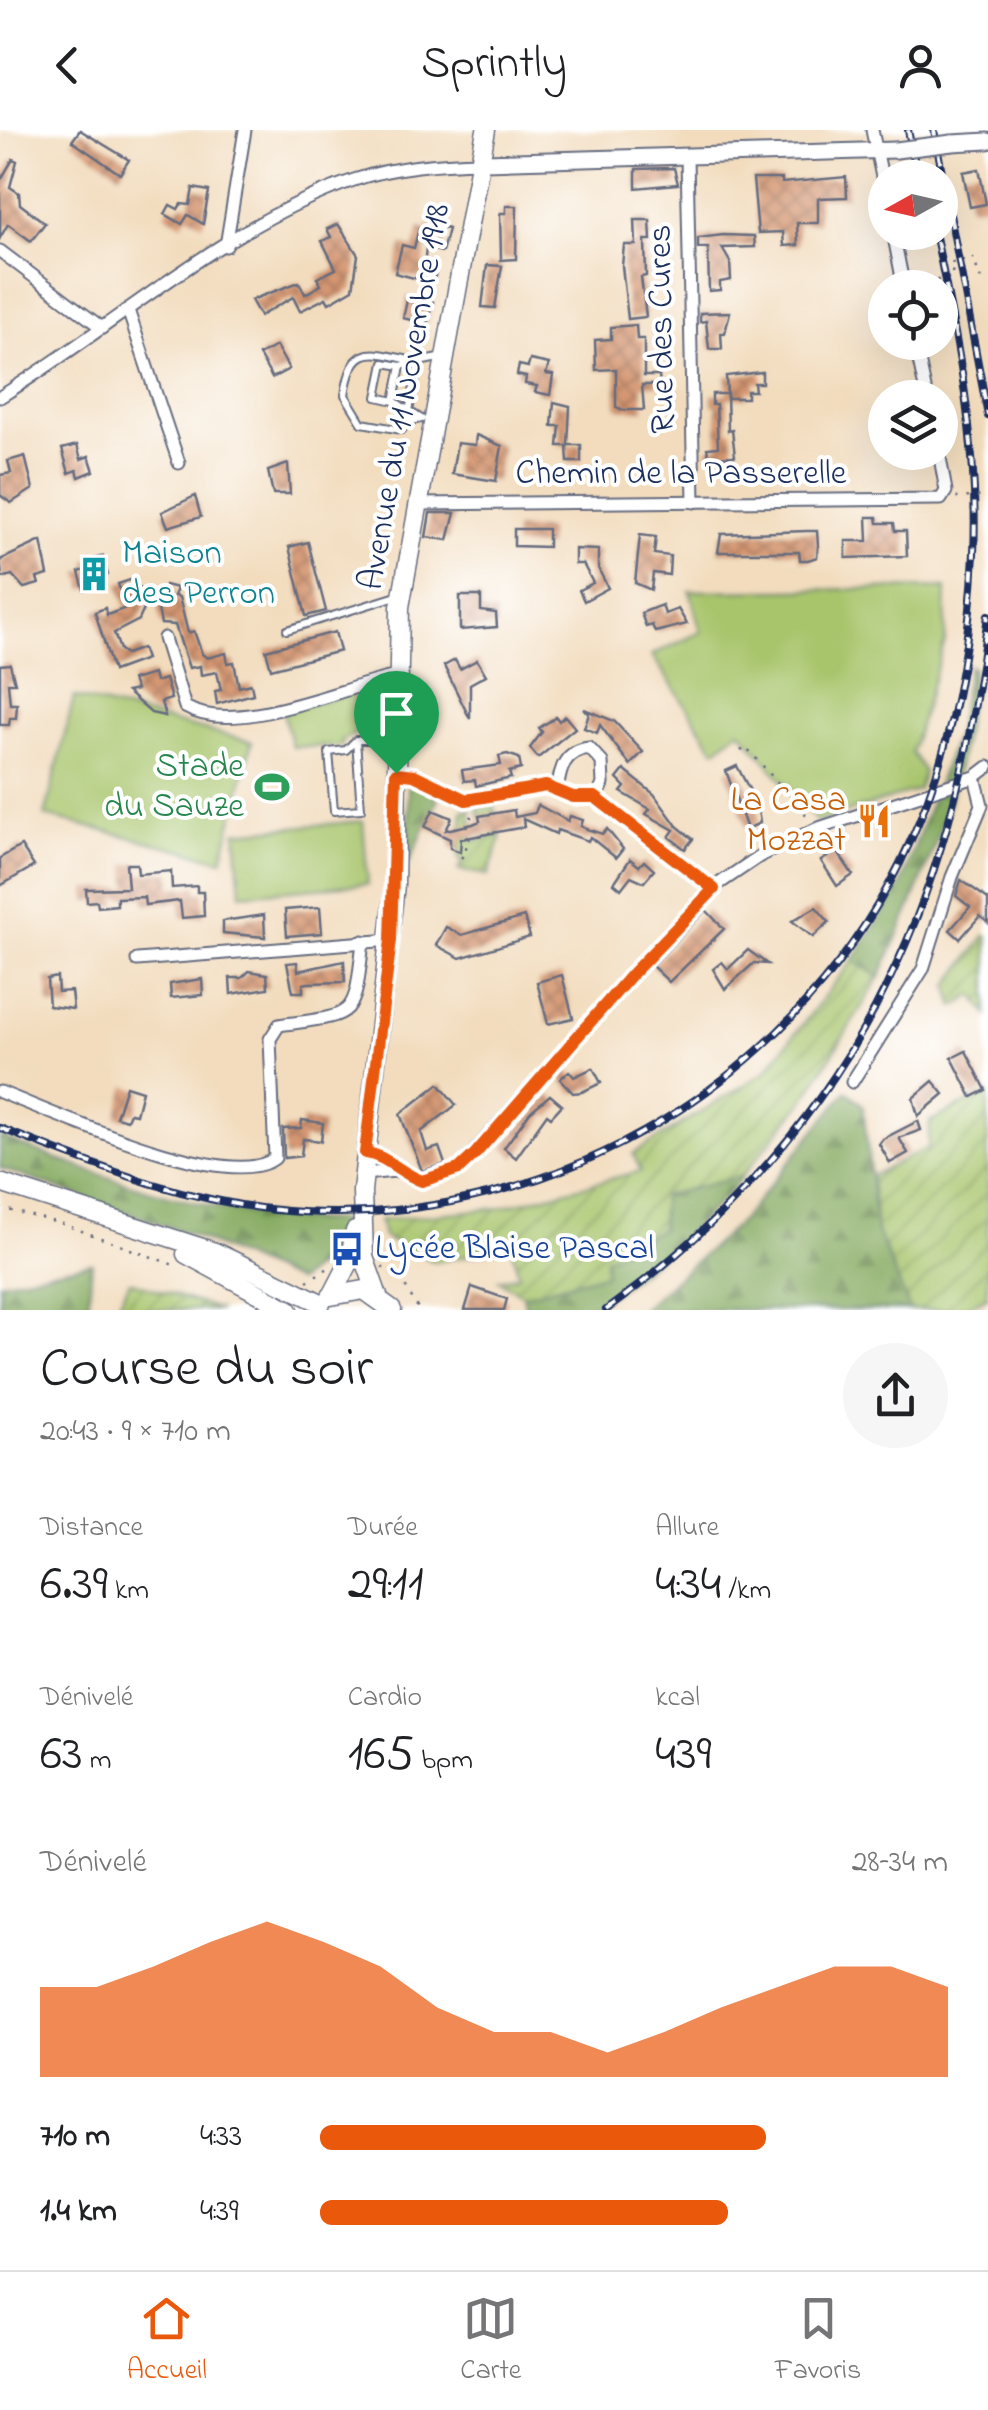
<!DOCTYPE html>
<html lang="fr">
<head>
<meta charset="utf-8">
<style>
	body { margin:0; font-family:"Indie Flower",sans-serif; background:#f6f6f6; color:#202124; height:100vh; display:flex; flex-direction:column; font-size:38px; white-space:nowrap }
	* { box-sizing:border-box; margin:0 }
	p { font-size:32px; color:#757577 }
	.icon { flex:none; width:55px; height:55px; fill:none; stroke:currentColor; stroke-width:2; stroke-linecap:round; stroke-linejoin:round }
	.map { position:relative; height:1180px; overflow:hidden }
	.panel { display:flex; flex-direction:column; background:#fff; flex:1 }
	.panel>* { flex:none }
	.needle { width:65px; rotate:262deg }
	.fabs { position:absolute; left:868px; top:30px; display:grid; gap:20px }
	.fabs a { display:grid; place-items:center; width:90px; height:90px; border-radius:50%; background:#fff; box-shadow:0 10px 40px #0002; font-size:50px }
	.pin { position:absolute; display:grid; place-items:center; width:85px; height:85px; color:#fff; margin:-102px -42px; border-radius:50% 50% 50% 0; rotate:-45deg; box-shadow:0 0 10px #0007 }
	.pin .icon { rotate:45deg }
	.round { display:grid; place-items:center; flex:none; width:105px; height:105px; border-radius:52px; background:#f6f6f6 }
	.overview { display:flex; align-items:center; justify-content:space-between; height:170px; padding:0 40px }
	h1 { font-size:55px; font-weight:600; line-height:75px }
	.figures { display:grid; grid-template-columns:repeat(3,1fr); gap:15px; height:170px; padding:10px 40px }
	.figures div { display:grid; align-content:center }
	.figures b { font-size:50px; font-weight:600 }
	.figures small { font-size:28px; font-weight:400 }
	.figures p { font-size:28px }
	.chart { height:280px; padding:20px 40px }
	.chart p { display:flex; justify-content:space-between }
	.chart svg { width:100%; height:180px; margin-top:10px; fill:#ea580c; opacity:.7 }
	ul { padding:0 40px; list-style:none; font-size:32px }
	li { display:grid; grid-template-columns:160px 120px 1fr; align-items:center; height:75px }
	li i { height:25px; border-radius:12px; background:#ea580c }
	header { display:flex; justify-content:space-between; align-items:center; height:130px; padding:0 40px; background:#fff; font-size:45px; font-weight:600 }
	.tab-bar { display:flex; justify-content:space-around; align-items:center; height:140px; border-top:2px solid #e0e0e0; background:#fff; font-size:28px; color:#757577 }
	.tab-bar a { display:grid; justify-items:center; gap:5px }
	.tab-bar .selected { color:#ea580c }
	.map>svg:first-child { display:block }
</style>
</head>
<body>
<header><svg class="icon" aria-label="back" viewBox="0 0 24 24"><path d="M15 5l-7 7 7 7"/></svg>Sprintly<svg class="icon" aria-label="person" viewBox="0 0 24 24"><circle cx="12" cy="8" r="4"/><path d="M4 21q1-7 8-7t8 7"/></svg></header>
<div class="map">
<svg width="988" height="1180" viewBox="0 0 988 1180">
	<defs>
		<pattern id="forest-firs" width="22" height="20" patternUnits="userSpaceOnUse" patternTransform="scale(2.5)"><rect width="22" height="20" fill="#86aa60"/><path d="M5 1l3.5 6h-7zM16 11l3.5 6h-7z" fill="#6d8b52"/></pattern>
		<pattern id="garden-furrows" width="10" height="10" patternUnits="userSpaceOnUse" patternTransform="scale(2.5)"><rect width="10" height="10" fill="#a8c56c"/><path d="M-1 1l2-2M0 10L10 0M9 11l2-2" fill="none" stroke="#88a05c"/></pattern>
		<pattern id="building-cross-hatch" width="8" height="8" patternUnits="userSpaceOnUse" patternTransform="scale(2.5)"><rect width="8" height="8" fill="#d59772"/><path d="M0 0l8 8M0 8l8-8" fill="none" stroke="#ac7c61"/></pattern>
	</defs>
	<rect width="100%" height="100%" fill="#fff"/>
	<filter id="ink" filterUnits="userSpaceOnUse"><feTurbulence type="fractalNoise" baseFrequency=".01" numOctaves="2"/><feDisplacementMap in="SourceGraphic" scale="20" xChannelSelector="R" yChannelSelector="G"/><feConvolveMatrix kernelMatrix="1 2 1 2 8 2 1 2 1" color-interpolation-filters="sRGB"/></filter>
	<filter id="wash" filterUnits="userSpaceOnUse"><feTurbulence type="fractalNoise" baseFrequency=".0048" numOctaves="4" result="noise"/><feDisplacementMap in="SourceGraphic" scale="40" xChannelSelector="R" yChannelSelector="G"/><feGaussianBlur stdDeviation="2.25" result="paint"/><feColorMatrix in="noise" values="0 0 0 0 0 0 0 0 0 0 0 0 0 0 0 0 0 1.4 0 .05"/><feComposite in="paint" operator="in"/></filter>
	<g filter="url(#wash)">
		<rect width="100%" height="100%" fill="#f2dcbd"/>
		<g fill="#a8c56c" stroke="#627a65" stroke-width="2.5">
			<path d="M946,458L945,511L911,622L924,642L918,660L817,692L740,600L715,620L652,525L701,502L690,461Z"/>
			<path d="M353,562L364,600L342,610V616L292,617L283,582Z"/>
			<path d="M74,567L252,612L222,730L45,686Z"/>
			<path d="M363,691L368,754L241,764L236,702Z"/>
		</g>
		<g fill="url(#forest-firs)" stroke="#506c5f" stroke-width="2.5">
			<path d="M969,536L973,538C967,584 962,631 948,675C930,734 905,790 880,847L852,831L900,757L957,601Z"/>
			<path d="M411,651L438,669L409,733L408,653Z"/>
			<path d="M847,961L863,975L876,1099L910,1180H641L742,1090Z"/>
			<path d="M0,1007C118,1053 217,1090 346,1091L345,1129L316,1137L297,1152L192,1105L0,1038Z"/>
			<path d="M742,1046C726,1073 611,1174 581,1180C564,1180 543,1180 526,1180L523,1165L605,1144V1128L661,1099L662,1066Z"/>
			<path d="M92,1133L88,1180H0V1152Z"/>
		</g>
		<g fill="url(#garden-furrows)" stroke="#627a65" stroke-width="2.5">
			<path d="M494,675L501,708L488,745L458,740L463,730L459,729L463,680L471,679L472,711L497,706L493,684L479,686L478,678Z"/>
			<path d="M985,806L988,807V885L974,865L954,877L949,855Z"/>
			<path d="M852,831L880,847L801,975L742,1046L662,1066L661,1099L605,1128V1144L523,1165L499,1150L519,1145L511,1117L435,1132L383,1107L379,1090L499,1078L641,1041L633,1024L765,942Z"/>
			<path d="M988,963V1168L957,1180H910L876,1099L871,1046L928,1018L930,991Z"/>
			<path d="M130,1151L220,1180H115Z"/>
		</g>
		<g id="blocks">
			<g fill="url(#building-cross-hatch)">
				<path d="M80,0L129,30L120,44L72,11Z"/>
				<path d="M13,29L17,31L10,57L19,63L20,74L45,93L31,111L8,94L0,108V51Z"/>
				<path d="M674,38L678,54L636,58V39Z"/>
				<path d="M979,39L986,74L970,77L963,42Z"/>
				<path d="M846,47L847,67L818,68V93H797L798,115L784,116L783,102L758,103L753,49H782V53Z"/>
				<path d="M193,58L209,61L203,94L188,85L182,94L165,84L170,75L178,79L181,74L190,75Z"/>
				<path d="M506,76H517L516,129L501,130L500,83H506Z"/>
				<path d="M635,90H650L651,110H645L646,146L641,147L646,187L628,189L622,136L624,115H636Z"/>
				<path d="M338,94L358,125L353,159L329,173L326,168L300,181L293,167L260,186L251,170L299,152L305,164L321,155L317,148L336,139L322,111L331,107L327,99Z"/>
				<path d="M429,94L448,99L442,122L426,118L424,136L437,139L433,153L395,143L402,115L414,118L419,98L428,100Z"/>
				<path d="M723,105L754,106L755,117L722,118L730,132L731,150L720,152V160L709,161L708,118H698V108Z"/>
				<path d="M487,135L502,136L495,178L482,177Z"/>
				<path d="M408,166L433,172L427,194L403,188Z"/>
				<path d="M730,182L725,203H721L722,219H709L706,191L700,192V183Z"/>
				<path d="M636,195L637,209H644V246H659L660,255H642L644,280H623L616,277V239L596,240L595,210L611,209V197Z"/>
				<path d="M276,216L289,239L272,248L259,225Z"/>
				<path d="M530,230L549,234L546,244L553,245L550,265L535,262L537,256L525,254L526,247L517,245L519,235L528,237Z"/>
				<path d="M762,242V253H754L755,261H747V268H727L726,246Z"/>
				<path d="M712,264H727L728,301L732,300L735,326L709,327L707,318L718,317L716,275H712Z"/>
				<path d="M554,272L570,276L568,315H581V332H568L567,316H558L560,296H552Z"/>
				<path d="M476,305L502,316L496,351L452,344L457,313L475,315Z"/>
				<path d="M77,315L81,329L89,326L94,341L79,347L77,340L69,343L62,319Z"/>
				<path d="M25,326L33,359L11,373L0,365V345L11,343L8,331Z"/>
				<path d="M288,334L290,364H273L268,341Z"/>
				<path d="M195,366L201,387L168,397L162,382Z"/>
				<path d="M430,383H455L448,410L426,407Z"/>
				<path d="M867,387H877L878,393H894L895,401H906L907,426L846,428V411H868Z"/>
				<path d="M514,399H548V417L514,416Z"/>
				<path d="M807,401H817L818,415L817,427L808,430H800L799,422H718L721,404Z"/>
				<path d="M640,405L656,407L654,424L670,426L669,445L653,443L651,460L635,453Z"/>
				<path d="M41,411L48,445L37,448L39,454L24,458L12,445L2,448L0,430Z"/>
				<path d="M308,412L326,481L306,486L289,417Z"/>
				<path d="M575,419L598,420V438L608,458L584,471L579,460L593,453L583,434H575Z"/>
				<path d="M103,426L108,445L95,449L97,456L84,460L79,442L89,439L86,431Z"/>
				<path d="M133,449L148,470L139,490L114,503L120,520L126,524L142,518L146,529L113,541L95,482L105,478L107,485L126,478L118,454Z"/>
				<path d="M165,455L177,458L174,466L179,467L188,503L194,501L202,524L207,528L226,523L228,533L234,532L239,557L251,554L253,564L217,574L215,561L221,560L217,542L201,545L200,536L189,538L175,495L161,494L158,479Z"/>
				<path d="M460,466H481V481L496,483L497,497L460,500Z"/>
				<path d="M662,475L665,484L678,479L687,494L655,502L652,495L646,497L641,483Z"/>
				<path d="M335,502L340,521L271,539L266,520Z"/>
				<path d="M455,530L460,539L477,530L486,545L470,554V589L444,536Z"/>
				<path d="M10,534L15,553H8L10,574H17L16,588H10L9,595H0V535Z"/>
				<path d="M153,544L155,552L165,549L171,569L161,572L165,586L151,583L127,562L136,560L132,550Z"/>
				<path d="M584,579L614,591L643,622L630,635L600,595L597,603L584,598L589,584Z"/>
				<path d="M565,586L575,598L538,628L530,618L542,602L539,598L556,587L559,591Z"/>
				<path d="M507,624L519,628L521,639L509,642L511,648L476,656L475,650L464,651L462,640L501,635L499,626Z"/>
				<path d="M737,636L757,674L760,693L747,699L726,641Z"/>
				<path d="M624,640L654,664L677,696L693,709L685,719L669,707L674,700L646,684L650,679L621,662L625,657L617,649Z"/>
				<path d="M538,675L568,691L570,686L583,690L581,696L587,699L603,704L607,699L623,719L616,728L590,707L588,711L557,700L556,704L523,689L524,697L461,709L460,722L450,718V709L425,697L433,680L452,688L446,700L473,694L480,691L479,686L514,680L515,687L535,683Z"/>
				<path d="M21,716L34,736L0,756V728Z"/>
				<path d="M837,721L853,745L837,756L821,731Z"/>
				<path d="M630,729L639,736L644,731L654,740L644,752L631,746L621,759L614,753Z"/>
				<path d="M126,734H137L138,744L171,741L172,758L197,756V762H203L204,786L182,788L180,771L145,775L144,767L117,768V775L98,777L97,771L87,772L86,759L128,758Z"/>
				<path d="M961,750L988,769V793L980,786L960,809L950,800L970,777L956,766Z"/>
				<path d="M320,777L322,803L287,806L285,780Z"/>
				<path d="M816,777L829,792L813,807L792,791Z"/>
				<path d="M706,780L724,799L669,852L652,836Z"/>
				<path d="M264,785L265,807L223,803V791Z"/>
				<path d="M524,787L530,807L460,828L436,815L446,797L462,805Z"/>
				<path d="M748,820L767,834L754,833L725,859L713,839L722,832L728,839Z"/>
				<path d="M344,831L345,852L308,853L303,854V862H293L287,833L297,832L298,841Z"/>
				<path d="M249,841L267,844L268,858L231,864L230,848H242Z"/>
				<path d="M562,845L573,888L548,894L537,852Z"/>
				<path d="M57,847L58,862L71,861L73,879L49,876L47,849Z"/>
				<path d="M202,849L203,865L171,868L170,854Z"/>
				<path d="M966,921L986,960L972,967L952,928Z"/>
				<path d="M593,938L601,953L582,962L573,963L560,949L569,941L574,947Z"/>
				<path d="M933,951L944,964L918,986L913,968Z"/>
				<path d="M439,954L456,975L421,1002L427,1021L439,1017L445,1034L422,1041L400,984Z"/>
				<path d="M126,956L142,961L136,984L130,983L127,990L116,987Z"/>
				<path d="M550,965L562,975L551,987L547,984L516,1028L504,1018L530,982Z"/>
				<path d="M302,990L323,993L321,1011L303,1009L301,1026L284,1028L283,999L301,998Z"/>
				<path d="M918,991L921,1000L899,1008L908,1023L890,1033L879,1014L883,1009Z"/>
				<path d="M472,1157L507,1169L504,1180H465Z"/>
			</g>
		</g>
	</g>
	<g filter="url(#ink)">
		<use href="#blocks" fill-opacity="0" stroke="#666c7f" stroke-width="2.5"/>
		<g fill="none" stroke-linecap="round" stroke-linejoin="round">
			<g stroke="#666c7f" stroke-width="10">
				<g id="service">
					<path d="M419,232C373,223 353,209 345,265L362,293L402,300L408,291L422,289"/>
					<path d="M394,271L377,267L384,233L401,236"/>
					<path d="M409,281L394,271L401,236L413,233"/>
					<path d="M420,288L409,281L419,232L443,227"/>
					<path d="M287,500L400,465"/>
					<path d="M356,610L361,679L334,681L329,622L346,620L356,610H393"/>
				</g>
			</g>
			<g stroke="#666c7f" stroke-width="15">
				<g id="minor">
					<path d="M872,0L885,61"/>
					<path d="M687,26L694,372"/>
					<path d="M893,102L904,158"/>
					<path d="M226,116L245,0"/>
					<path d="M0,121L102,198"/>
					<path d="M128,180L179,333"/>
					<path d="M915,212L927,268"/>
					<path d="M0,267C116,195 224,95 354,50C395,36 440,33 483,32"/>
					<path d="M417,374L941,369L946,361L939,322"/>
					<path d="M164,508L185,577C236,607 338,558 397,546"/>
					<path d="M396,643L414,645L466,670L546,656L573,667H595L713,759"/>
					<path d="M557,661C560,639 564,621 589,618L602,632L603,654L597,668"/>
					<path d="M137,830L391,810"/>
					<path d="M852,952L923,839L952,747L982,675L975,647"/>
					<path d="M0,962C52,982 230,1064 275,1028L270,909L279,895C358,884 354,890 363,811"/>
					<path d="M365,1023C386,1025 401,1044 422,1051L459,1039L632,844L717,755L760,726L816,699L975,647L988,637"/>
					<path d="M363,1044L396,1041"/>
				</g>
			</g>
			<g stroke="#666c7f" stroke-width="19">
				<g id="tertiary">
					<path d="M952,13L988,11"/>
					<path d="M483,32L896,20"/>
				</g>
			</g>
			<g stroke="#666c7f" stroke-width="21">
				<g id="secondary">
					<path d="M0,1053L215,1122L321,1173"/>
					<path d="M186,1124L289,1180"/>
					<path d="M333,1164L349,1133L355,1101"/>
					<path d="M331,1166L364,1160L392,1180"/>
					<path d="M378,1166L364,1127L362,1061L395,754L400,477L486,0"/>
				</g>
			</g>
			<g stroke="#666c7f" stroke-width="2.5" stroke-dasharray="2.5 8" stroke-linecap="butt">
				<path d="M934,158L933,151L953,147L951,133L973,128L982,152"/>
				<path d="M940,191V196"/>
				<path d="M741,621L746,617L810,689"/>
				<path d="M468,709L492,702"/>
				<path d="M461,728C473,714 461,696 475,682"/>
				<path d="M0,1078L63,1094L179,1137"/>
				<path d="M382,1137L402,1151L419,1180"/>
				<path d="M307,1151L330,1137"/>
			</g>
			<use href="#service" stroke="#fff" stroke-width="6"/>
			<use href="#minor" stroke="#fff" stroke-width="11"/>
			<use href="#tertiary" stroke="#fff" stroke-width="15"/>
			<use href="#secondary" stroke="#fff" stroke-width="18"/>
			<g stroke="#1b2f5e" stroke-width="8">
				<g id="rail">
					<path d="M908,0L918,48"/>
					<path d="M934,0L988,286"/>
					<path d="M0,998C98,1037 195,1076 302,1082C559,1096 805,947 910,712C951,622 970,520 974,423C979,314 957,208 935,102"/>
					<path d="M606,1180C851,1002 953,781 988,485"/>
				</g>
			</g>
			<use href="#rail" stroke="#fff" stroke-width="4" stroke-dasharray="11" stroke-linecap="butt"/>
			<g stroke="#666c7f" stroke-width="19" stroke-linecap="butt">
				<path id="tertiary-bridge" d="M896,20L952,13"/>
			</g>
			<path stroke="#666c7f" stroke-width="2.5" stroke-dasharray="2.5 8" stroke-linecap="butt" d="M956,368L988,366"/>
			<use href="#tertiary-bridge" stroke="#fff" stroke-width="15"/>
		</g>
	</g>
	<g fill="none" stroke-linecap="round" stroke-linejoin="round" filter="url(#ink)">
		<g stroke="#fff" stroke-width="20">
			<path id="route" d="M396,643L414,645L466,670L546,656L573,667H595L714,759L632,844L476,1023L459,1039L422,1051C401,1044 386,1025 365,1023L391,810Z"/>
		</g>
		<use href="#route" stroke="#ea580c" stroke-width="12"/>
	</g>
	<defs>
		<g id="building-bare" transform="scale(2.7)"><path d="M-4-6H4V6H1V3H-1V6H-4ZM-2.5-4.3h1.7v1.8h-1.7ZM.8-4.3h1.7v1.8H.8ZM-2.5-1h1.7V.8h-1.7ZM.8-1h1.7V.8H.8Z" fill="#0f9aa8" stroke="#fff" stroke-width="2.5" paint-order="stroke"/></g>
		<g id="stadium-bare" transform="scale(2.7)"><path d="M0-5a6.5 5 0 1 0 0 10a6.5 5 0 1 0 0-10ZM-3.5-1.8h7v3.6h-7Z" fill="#2e9e5b" stroke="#fff" stroke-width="2.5" paint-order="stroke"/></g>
		<g id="restaurant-bare" transform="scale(2.7)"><path d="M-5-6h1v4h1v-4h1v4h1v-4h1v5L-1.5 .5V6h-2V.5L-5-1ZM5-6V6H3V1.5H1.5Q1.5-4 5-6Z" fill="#e8710a" stroke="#fff" stroke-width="2.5" paint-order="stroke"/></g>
		<g id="bus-bare" transform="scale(2.7)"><path d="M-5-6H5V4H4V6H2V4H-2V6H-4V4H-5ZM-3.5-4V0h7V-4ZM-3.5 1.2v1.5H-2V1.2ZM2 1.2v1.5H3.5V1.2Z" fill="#1a4fb4" stroke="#fff" stroke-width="2.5" paint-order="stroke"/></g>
	</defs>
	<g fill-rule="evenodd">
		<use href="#building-bare" x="94" y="444"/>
		<use href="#stadium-bare" x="272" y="657"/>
		<use href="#restaurant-bare" x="874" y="691"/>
		<use href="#bus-bare" x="347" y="1119"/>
	</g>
	<g text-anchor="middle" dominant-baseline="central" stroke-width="8" stroke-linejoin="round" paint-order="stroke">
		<g font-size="35" fill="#1b2f5e" stroke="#fff">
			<text transform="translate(663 199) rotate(-91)">Rue des Cures</text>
			<text transform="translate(406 267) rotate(-80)">Avenue du 11 Novembre 1918</text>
			<text x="681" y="344">Chemin de la Passerelle</text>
		</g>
		<g font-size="35" fill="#0d838f" stroke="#fff" text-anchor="start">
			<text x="122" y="424">Maison<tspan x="122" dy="40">des Perron</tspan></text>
		</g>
		<g font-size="35" fill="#27864d" stroke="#fff" text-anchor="end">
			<text x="244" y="637">Stade<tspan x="244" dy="40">du Sauze</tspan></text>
		</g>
		<g font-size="35" fill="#c56008" stroke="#fff" text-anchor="end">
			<text x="846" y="671">La Casa<tspan x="846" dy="40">Mozzat</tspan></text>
		</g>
		<g font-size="35" fill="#164399" stroke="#fff" text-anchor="start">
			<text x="375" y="1119">Lycée Blaise Pascal</text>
		</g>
	</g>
</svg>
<div class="fabs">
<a><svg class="needle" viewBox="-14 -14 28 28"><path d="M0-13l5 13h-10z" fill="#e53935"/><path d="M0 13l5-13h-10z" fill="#757577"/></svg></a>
<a><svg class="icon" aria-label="locate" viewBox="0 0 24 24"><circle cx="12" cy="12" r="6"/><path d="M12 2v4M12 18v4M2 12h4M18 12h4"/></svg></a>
<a><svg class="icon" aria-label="layers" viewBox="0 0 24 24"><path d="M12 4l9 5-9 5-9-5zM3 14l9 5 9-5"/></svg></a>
</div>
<div class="pin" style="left:396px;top:643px;background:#1e9e55"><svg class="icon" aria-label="arrive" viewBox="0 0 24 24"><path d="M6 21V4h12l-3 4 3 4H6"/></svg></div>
</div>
<section class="panel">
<div class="overview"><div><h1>Course du soir</h1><p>20:43 · 9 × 710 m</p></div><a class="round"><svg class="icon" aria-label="share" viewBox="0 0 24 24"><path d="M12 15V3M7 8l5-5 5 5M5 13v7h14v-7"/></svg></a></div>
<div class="figures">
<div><p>Distance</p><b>6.39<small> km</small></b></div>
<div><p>Durée</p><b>29:11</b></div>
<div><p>Allure</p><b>4:34<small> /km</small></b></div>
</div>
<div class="figures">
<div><p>Dénivelé</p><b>63<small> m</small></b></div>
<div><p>Cardio</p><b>165<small> bpm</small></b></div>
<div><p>kcal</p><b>439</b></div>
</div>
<div class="chart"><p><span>Dénivelé</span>28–34 m</p>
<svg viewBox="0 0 160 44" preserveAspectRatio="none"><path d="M0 44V22L10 22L20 17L30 11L40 6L50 11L60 17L70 27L80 33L90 33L100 38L110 33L120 27L130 22L140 17L150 17L160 22V44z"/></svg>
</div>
<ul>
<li><b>710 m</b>4:33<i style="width:71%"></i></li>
<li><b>1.4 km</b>4:39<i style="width:65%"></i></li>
</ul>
</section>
<nav class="tab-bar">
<a class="selected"><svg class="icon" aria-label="home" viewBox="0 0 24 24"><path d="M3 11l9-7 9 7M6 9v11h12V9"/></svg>Accueil</a>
<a><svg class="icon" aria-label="map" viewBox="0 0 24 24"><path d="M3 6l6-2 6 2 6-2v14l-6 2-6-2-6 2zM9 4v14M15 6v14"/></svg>Carte</a>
<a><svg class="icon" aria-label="saved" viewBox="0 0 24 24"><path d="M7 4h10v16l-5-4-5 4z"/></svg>Favoris</a>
</nav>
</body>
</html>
